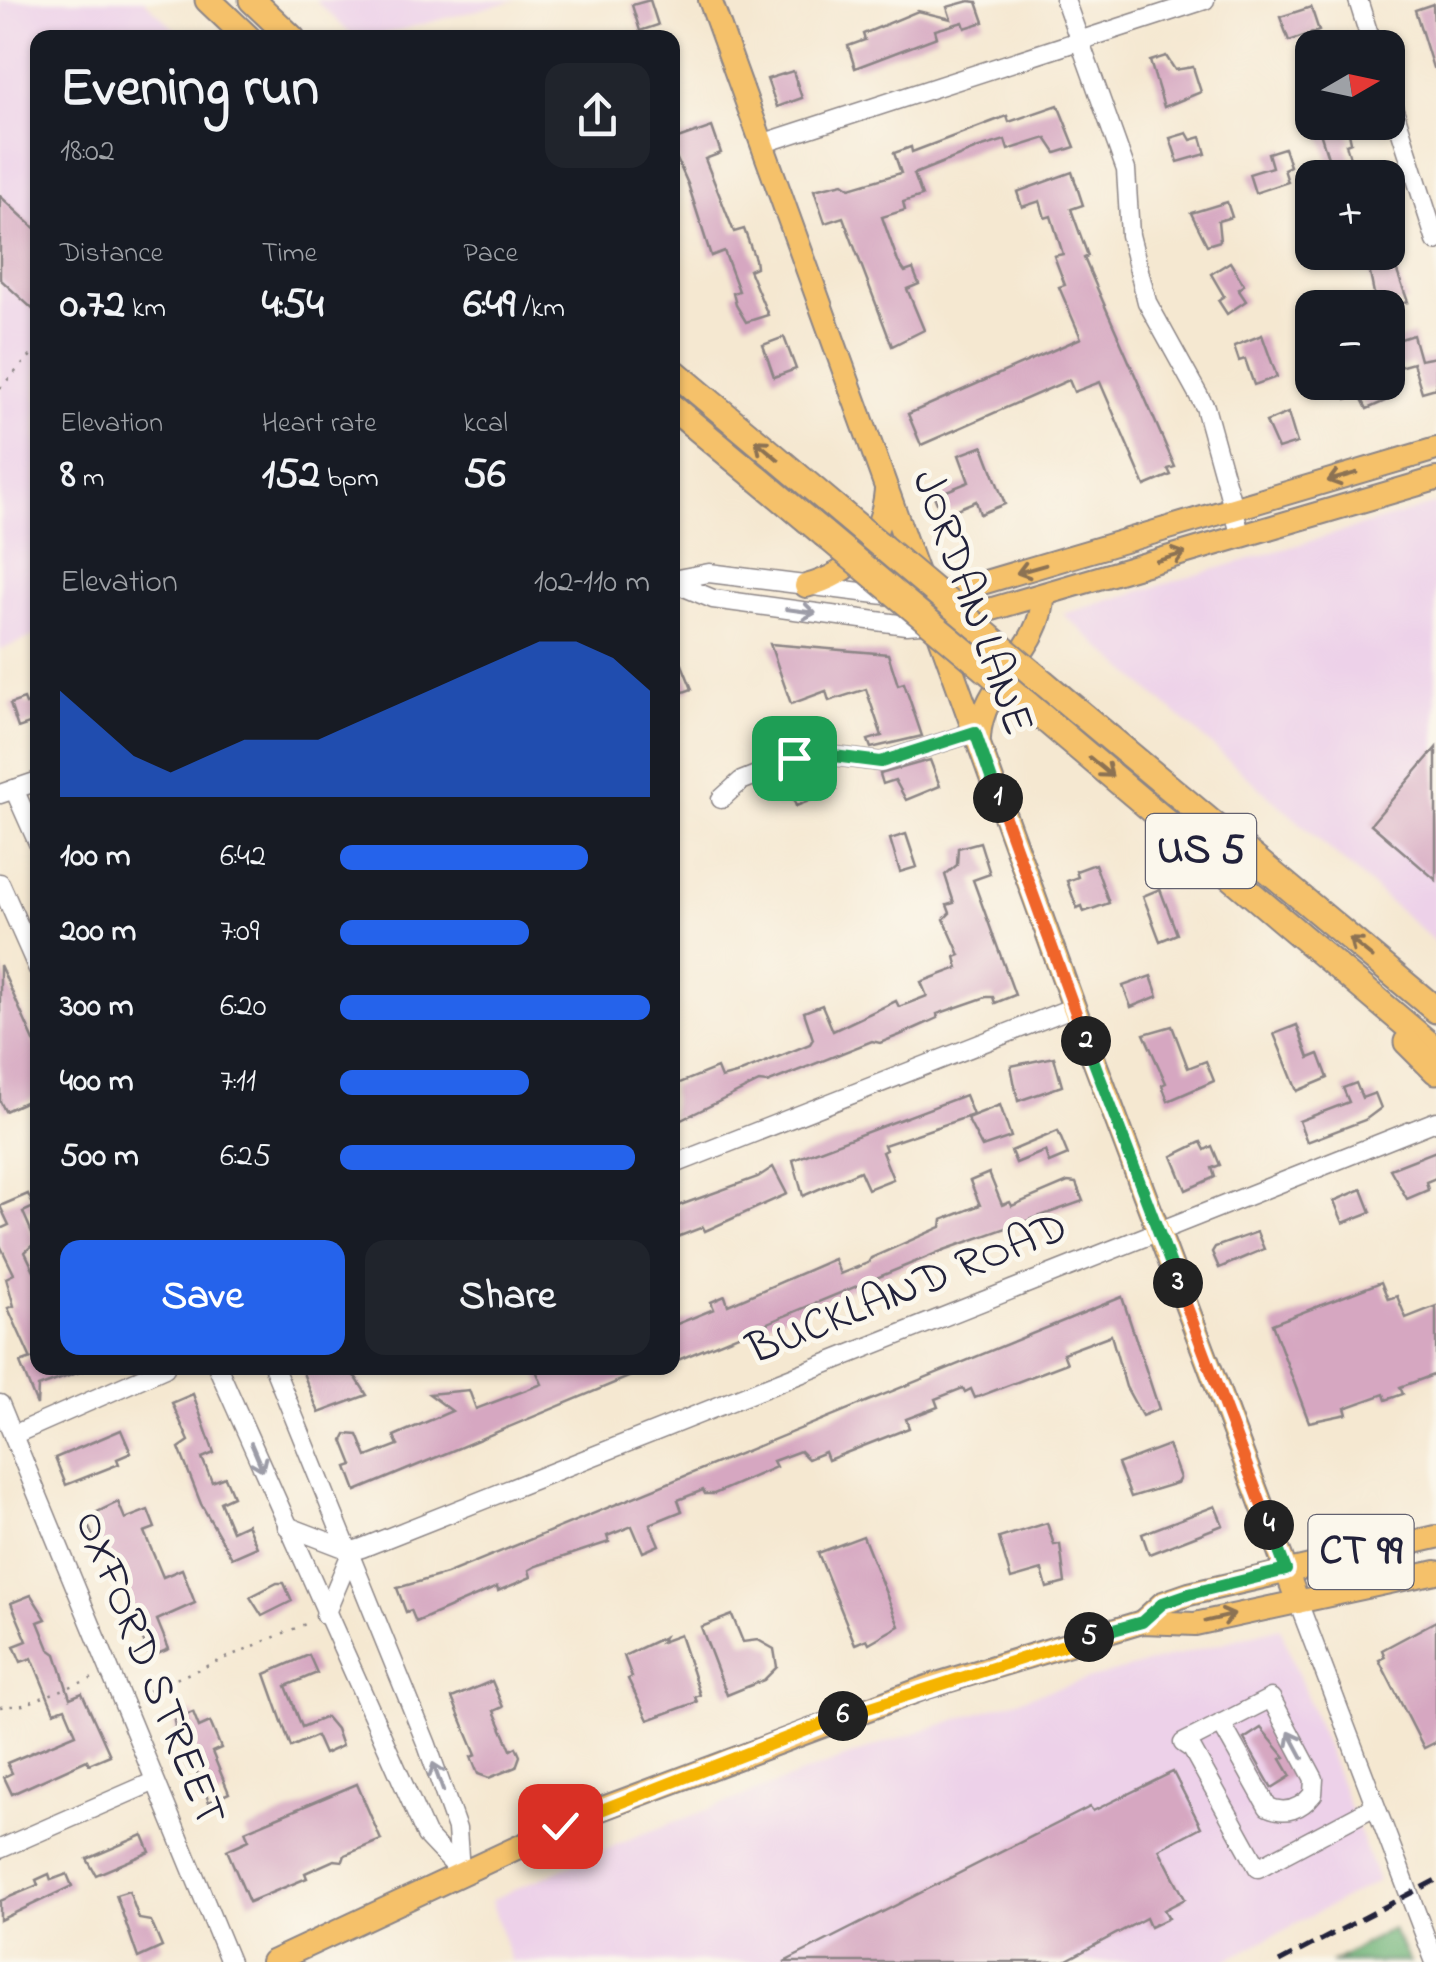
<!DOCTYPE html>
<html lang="en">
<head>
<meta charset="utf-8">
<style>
	body { margin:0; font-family:"Indie Flower",sans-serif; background:#20242c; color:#f1f3f6; height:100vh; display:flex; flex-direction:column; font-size:38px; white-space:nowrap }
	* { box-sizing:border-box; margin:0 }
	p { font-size:32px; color:#9ea1a6 }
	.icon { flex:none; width:55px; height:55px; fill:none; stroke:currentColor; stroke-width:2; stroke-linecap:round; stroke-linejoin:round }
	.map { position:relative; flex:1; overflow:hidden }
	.panel { position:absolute; left:30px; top:30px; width:650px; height:1345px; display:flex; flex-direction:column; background:#171b24; border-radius:20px; box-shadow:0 2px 8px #0004 }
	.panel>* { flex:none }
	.needle { width:65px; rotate:81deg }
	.tools { position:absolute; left:1295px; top:30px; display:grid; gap:20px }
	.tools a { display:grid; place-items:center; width:110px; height:110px; border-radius:20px; background:#171b24; box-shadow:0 2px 8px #0004; font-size:50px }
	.pin { position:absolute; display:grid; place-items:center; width:85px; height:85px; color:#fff; margin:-42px; border-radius:20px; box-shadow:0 5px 15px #0006 }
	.km { position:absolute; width:50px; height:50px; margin:-25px; border-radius:50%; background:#222; color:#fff; font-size:28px; line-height:50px; text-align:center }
	.round { display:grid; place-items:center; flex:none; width:105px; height:105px; border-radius:20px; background:#20242c }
	.summary { display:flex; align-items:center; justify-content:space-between; height:170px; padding:0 30px }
	h1 { font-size:55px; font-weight:800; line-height:75px }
	.figures { display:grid; grid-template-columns:repeat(3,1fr); gap:15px; height:170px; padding:10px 30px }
	.figures div { display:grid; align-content:center }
	.figures b { font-size:42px; font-weight:800 }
	.figures small { font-size:28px; font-weight:400 }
	.figures p { font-size:28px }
	.chart { height:280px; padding:20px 30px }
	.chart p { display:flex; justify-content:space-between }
	.chart svg { width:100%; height:180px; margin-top:10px; fill:#2563eb; opacity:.7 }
	.cta { display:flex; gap:20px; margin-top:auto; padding:20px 30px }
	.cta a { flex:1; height:115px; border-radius:20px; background:#2563eb; color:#fff; font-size:40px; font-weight:800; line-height:115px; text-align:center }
	.cta a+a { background:#20242c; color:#f1f3f6 }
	ul { padding:0 30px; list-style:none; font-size:32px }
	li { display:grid; grid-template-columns:160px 120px 1fr; align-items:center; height:75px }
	li i { height:25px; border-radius:12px; background:#2563eb }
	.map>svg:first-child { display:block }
</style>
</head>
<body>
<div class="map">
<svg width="1436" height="1962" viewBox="0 0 1436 1962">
	<rect width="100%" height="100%" fill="#fbf7ec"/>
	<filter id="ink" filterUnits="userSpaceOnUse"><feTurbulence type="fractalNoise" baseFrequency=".01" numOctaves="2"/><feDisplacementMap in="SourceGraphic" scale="20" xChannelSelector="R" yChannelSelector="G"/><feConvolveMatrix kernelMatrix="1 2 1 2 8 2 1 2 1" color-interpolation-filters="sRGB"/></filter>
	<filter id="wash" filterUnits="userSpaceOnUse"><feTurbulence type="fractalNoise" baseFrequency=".0048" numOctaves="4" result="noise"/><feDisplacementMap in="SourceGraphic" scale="40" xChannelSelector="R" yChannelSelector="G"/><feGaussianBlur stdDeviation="2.25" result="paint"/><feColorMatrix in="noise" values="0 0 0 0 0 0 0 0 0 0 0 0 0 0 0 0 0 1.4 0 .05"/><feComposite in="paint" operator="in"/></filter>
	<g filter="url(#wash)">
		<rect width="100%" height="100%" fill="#f5e8d1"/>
		<g fill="#edd1e9">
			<path d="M0,0H144L183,37L38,38L37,635L0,650Z"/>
			<path d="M315,0H516L369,38L354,37Z"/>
			<path d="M1436,504V943L1063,614Z"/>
			<path d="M1280,1627L1378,1881L1223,1962H511L491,1900L632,1838L887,1742L1046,1691Z"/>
		</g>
		<path fill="#70b478" stroke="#496b5a" stroke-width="2.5" d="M1392,1929L1410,1962H1333L1387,1931Z"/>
		<g id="blocks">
			<g fill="#d6a7c1">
				<path d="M650,0L658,25L640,31L632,5Z"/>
				<path d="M969,1L977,2L984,22L965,28L963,22L935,30L937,37L855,68L848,46L865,40L863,34L918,11L951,19L947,7Z"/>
				<path d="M1433,4L1436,67L1433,68L1415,10Z"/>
				<path d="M1311,7L1319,31L1289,41L1280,17Z"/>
				<path d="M1166,56L1175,70L1193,67L1201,92L1164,107L1150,61Z"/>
				<path d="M793,71L802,98L777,107L767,79Z"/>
				<path d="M1058,105L1075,147L1056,153L1046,138L1008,150L1005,140L979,148L914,174L922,196L903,202L905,210L882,217L898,262L905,272L913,269L919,284L907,289L924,330L892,346L843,217L825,223L814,190L843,183L850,188L901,173L894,153L911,147L912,152L1007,116L1009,122Z"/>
				<path d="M1330,122L1347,123L1351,142L1346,144L1356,178H1299L1330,164L1318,126Z"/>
				<path d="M712,127L721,153L705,159L734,232L744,229L755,259L756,267L749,270L768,315L746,322L736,305L733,293L739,291L724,251L711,256L688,184L676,157L672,158V141Z"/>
				<path d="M1187,133L1191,140L1201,137L1206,154L1178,162L1170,138Z"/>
				<path d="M1284,148L1290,166L1284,169L1288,182L1255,193L1249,174L1272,167L1268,153Z"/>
				<path d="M1072,172L1083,205L1071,209L1088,256L1084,258L1175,467L1168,469L1171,475L1145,486L1100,382L1074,392L1069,380L921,445L908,414L1081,338L1059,287L1065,285L1054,256L1063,254L1051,216L1045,218L1040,201L1022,207L1017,192Z"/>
				<path d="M0,196L38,231V314L0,279Z"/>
				<path d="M1227,202L1232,217L1218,221L1220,241L1207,245L1191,213Z"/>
				<path d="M1359,252H1390L1408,302L1377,308L1369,269L1365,270Z"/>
				<path d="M1230,262L1244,285L1238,289L1246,301L1227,314L1218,300L1224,296L1211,274Z"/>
				<path d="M1262,335L1277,377L1254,385L1245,359L1239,361L1234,346Z"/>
				<path d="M1413,335L1420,360L1436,357V388L1422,392L1413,363L1388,370V343Z"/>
				<path d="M784,337L796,369L774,377L763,345Z"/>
				<path d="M1342,382H1389L1394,397L1367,409L1360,395L1347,399Z"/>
				<path d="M1288,413L1297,443L1278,449L1266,422Z"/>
				<path d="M983,446L1005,504L980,514L976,501L942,515L934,496L969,482L959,455Z"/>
				<path d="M672,640L692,689L672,696Z"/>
				<path d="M770,644L888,654L898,685L904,683L922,736L871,748L868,740L882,736L866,689L829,701L826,691L791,704Z"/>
				<path d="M24,699L26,704L34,702L38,721L18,728L10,704Z"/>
				<path d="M1436,748V880L1371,824Z"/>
				<path d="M930,760L940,786L906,800L895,780L883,784L880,774Z"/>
				<path d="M813,766L828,768L836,790L796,806L785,777Z"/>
				<path d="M906,834L917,867L900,872L890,839Z"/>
				<path d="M980,842L990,874L973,880L1015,995L995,1003L993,997H986L937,1014L938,1018L900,1035L880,1043L872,1041L767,1083L759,1082L681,1120L680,1116L672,1119V1086L717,1068L721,1078L736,1074L810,1044L813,1039L804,1012L822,1005L833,1031L896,1001L899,1007L927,996L921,982L958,968L955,957L960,955L944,919L950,913L947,905L954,903L945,875L957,865L958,848Z"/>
				<path d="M1095,864L1109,903L1084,912L1082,906L1077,908L1067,881L1078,877L1076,871Z"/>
				<path d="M1160,889L1177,934L1160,941L1143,896Z"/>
				<path d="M0,965L38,1050V1096L5,1111L0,1101Z"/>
				<path d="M1151,976L1158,996L1131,1007L1123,986Z"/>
				<path d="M1297,1025L1309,1058L1319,1054L1328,1078L1297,1091L1274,1034Z"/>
				<path d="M1172,1026L1188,1068L1206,1061L1214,1081L1168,1101L1162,1085L1166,1083L1144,1034Z"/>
				<path d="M1054,1057L1062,1086L1018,1101L1011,1066Z"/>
				<path d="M1356,1083L1362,1098L1375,1093L1381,1108L1365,1120L1307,1142L1299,1121L1349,1102L1343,1088Z"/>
				<path d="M965,1095L973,1115L884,1145L886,1150L882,1152L893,1179L868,1189L860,1171L803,1196L793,1160Z"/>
				<path d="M1000,1105L1011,1137L982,1147L967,1118Z"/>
				<path d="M1058,1131L1068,1155L1049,1163L1045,1151L1016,1163L1011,1151Z"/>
				<path d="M1201,1142L1205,1150L1212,1146L1220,1165L1212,1168L1215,1177L1186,1190L1172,1156Z"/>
				<path d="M1436,1151V1178L1426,1182L1428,1190L1407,1199L1390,1169Z"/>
				<path d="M773,1167L787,1194L705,1231L703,1227L672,1239L675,1207L758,1177Z"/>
				<path d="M989,1173L1002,1205L1010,1202L1012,1206L1068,1182L1076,1183L1083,1201L944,1250L678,1360L672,1326L714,1309L711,1302L725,1296L728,1305L834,1259L840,1274L868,1263L871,1258L941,1227L942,1220L980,1205L970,1181Z"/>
				<path d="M1362,1189L1371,1212L1343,1223L1334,1201Z"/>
				<path d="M28,1194L34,1207L23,1212L36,1242L25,1252L38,1279V1368H91L38,1387L37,1405L20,1363L31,1359L8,1308L14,1306L6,1278L14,1274L0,1245V1229L9,1225L0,1206Z"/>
				<path d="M1257,1232L1264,1249L1219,1268L1212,1252L1215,1247Z"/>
				<path d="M1381,1282L1388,1299L1397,1296L1406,1318L1436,1306V1374L1400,1387L1403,1394L1386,1400L1384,1394L1345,1408L1347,1414L1309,1422L1272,1324Z"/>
				<path d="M1122,1297L1159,1409L1142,1416L1126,1387L1111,1335L1063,1353L1067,1363L975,1398L971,1389L965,1392L963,1388L935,1399L938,1407L906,1419L909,1428L828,1460L825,1452L808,1459L800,1451L773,1461L776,1467L714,1494H705L703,1490L678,1500L682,1511L650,1524L659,1545L643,1552L632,1526L607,1536L609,1542L536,1566L529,1570L531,1577L498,1591L497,1587L416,1622L411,1610L406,1612L397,1588L446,1574Z"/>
				<path d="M301,1368H350L367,1395L319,1413Z"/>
				<path d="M535,1368H650L356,1491L347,1467L353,1465L343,1440L346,1434L358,1435L367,1457L398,1445L394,1436L452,1411L429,1394L469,1390L476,1409L542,1384Z"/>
				<path d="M193,1394L214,1453L202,1458L212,1482L225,1477L233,1496L220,1502L232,1531L247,1524L257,1547L232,1558L201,1504L179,1448L189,1441L172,1403Z"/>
				<path d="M121,1430L131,1453L117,1459L119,1464L66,1485L55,1458Z"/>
				<path d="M1168,1445L1180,1478L1177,1483L1131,1497L1118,1464Z"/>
				<path d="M118,1502L125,1519L148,1510L155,1528L144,1532L163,1577L182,1569L195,1603L157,1620L169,1649L150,1657L104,1545L98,1548L87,1523L96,1519L97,1512Z"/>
				<path d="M1215,1506L1223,1525L1149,1554L1142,1534Z"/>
				<path d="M1047,1523L1054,1545L1060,1544L1065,1583L1047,1588L1042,1570L1011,1579L999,1538Z"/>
				<path d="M863,1536L899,1626L869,1643L867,1639L855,1644L818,1553Z"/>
				<path d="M277,1583H284L292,1601L262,1616L250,1597Z"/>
				<path d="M31,1595L46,1619L38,1622L49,1649L56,1654L70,1698L82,1693L110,1755L89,1764L87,1760L12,1794L4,1777L12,1773L7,1763L76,1734L65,1708L54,1712L32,1658L21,1662L14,1646L27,1641L11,1603Z"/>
				<path d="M732,1615L743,1642L758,1640L774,1649L777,1667L764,1680L727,1695L701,1627Z"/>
				<path d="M1436,1621V1742L1424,1748L1379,1660L1385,1657L1382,1650Z"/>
				<path d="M680,1635L700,1695L695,1697L697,1702L648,1720L628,1679L632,1677L624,1656L664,1637L661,1642Z"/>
				<path d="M309,1655L317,1673L286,1686L302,1727L326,1717L336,1729L342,1746L324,1754L316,1736L291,1747L265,1674Z"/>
				<path d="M492,1681L503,1707L494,1711L511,1750L516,1747L520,1756L516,1767L489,1778L478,1774L471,1757L476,1755L452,1698Z"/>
				<path d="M193,1712L199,1727L210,1722L221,1748L212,1752L229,1793L209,1802L186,1745L181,1747L176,1733L174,1720Z"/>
				<path d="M1261,1728L1285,1757L1281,1759L1291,1776L1272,1788L1244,1739Z"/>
				<path d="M1173,1772L1201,1827L1159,1849L1185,1899L1164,1910L1169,1918L1150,1927L1146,1918L1063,1962H784L1090,1807L1093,1811Z"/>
				<path d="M357,1784L381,1840L345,1855L343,1861L334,1860L305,1873L307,1878L249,1902L227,1850L249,1840L245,1831Z"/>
				<path d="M143,1835L150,1852L96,1875L87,1859Z"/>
				<path d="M49,1874L51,1880L67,1874L72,1886L0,1920V1901L38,1885L36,1880Z"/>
				<path d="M129,1891L139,1919L151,1921L162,1947L138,1958L116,1895Z"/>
			</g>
		</g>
	</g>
	<g filter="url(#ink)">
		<use href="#blocks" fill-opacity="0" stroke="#8c8586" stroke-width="2.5"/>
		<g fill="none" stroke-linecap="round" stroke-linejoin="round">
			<g stroke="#8c8586" stroke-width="21">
				<g id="minor">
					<path d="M1065,0L1126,170L1130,235L1147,302L1205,407L1241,537"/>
					<path d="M1358,0L1373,48"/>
					<path d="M1388,91L1436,241"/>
					<path d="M761,144L1205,0"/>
					<path d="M672,580L709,573L901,597"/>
					<path d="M672,582L713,599L906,625L936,623"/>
					<path d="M14,789L38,843"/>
					<path d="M0,794L38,781"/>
					<path d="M721,799L741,781L811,753L881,762L975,732"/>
					<path d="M0,883L38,969"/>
					<path d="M672,1165L1074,1007"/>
					<path d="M218,1368L426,1835L460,1871"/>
					<path d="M274,1368L427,1745L457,1829L460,1871"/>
					<path d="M0,1404L230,1962"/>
					<path d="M13,1435L165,1368"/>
					<path d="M287,1526L352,1551L362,1548L1436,1121"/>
					<path d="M1298,1602L1435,1962"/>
					<path d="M325,1615L352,1551"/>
					<path d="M1221,1723L1268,1807C1286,1815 1301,1809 1313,1794L1314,1779L1271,1698L1183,1743L1192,1749L1258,1868L1375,1806"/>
					<path d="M0,1849L153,1782"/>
				</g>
			</g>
			<g stroke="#8c8586" stroke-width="26">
				<g id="major">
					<path d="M710,0L1074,1007L1298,1602"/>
					<path d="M806,586C855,573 881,541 886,490"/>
					<path d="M926,596L955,591L1436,449"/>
					<path d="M955,620L1436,479"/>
					<path d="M979,738C981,682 1044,649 1043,595"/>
					<path d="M1142,1622L1163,1603L1189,1594L1436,1537"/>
					<path d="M272,1962L598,1810L927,1687L1142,1622L1195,1624L1436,1572"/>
				</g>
			</g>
			<g stroke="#8c8586" stroke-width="29">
				<g id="highway">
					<path d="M208,0L248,38"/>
					<path d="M252,0L292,38"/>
					<path d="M672,370L842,513"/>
					<path d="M672,407L824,534"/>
					<path d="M1044,683L1436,1010"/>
					<path d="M1027,704L1436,1050"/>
					<path d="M1407,1042L1436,1071"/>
				</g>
			</g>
			<g stroke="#8c8586" stroke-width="2.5" stroke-dasharray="2.5 8" stroke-linecap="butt">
				<path d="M0,388L38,348"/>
				<path d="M138,1695L310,1622"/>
				<path d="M0,1707L23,1705L93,1678"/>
			</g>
			<use href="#minor" stroke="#fff" stroke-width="18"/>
			<use href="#major" stroke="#f5c16b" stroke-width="22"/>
			<use href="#highway" stroke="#f5c16b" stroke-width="25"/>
			<path stroke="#22223b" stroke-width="5" stroke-dasharray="15 8" stroke-linecap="butt" d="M1279,1962L1436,1880"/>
			<g stroke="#8c8586" stroke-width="29" stroke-linecap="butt">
				<g id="highway-bridge">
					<path d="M842,513L1044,683"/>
					<path d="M824,534L1027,704"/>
				</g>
			</g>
			<use href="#highway-bridge" stroke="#f5c16b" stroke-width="25"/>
		</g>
		<defs><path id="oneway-shaft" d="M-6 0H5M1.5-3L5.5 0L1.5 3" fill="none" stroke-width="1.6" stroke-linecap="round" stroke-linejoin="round" transform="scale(2.5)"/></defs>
		<g stroke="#8c7253">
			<use href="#oneway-shaft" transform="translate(767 450) rotate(-140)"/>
			<use href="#oneway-shaft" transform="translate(1342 477) rotate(164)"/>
			<use href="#oneway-shaft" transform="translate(1171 557) rotate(-16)"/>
			<use href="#oneway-shaft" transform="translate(1031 569) rotate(164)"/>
			<use href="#oneway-shaft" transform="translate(1101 767) rotate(40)"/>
			<use href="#oneway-shaft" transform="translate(1361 948) rotate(-141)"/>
			<use href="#oneway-shaft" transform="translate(1220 1618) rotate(-13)"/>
		</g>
		<g stroke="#9c9ca7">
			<use href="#oneway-shaft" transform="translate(801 611) rotate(8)"/>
			<use href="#oneway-shaft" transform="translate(257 1457) rotate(67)"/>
			<use href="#oneway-shaft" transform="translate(1296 1745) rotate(-118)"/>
			<use href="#oneway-shaft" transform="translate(438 1777) rotate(-110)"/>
		</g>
	</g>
	<g fill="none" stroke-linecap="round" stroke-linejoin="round" filter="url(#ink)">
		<g stroke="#fff" stroke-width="20">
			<path id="split-1" d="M794,758L810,753L881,762L975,732L998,798"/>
		</g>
		<g stroke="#fff" stroke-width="20">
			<path id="split-2" d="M998,798L1086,1041"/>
		</g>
		<g stroke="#fff" stroke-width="20">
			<path id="split-3" d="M1086,1041L1178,1283"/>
		</g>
		<g stroke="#fff" stroke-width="20">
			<path id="split-4" d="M1178,1283L1269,1525"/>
		</g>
		<g stroke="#fff" stroke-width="20">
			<path id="split-5" d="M1089,1637L1142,1622L1163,1603L1189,1594L1286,1570L1269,1525"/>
		</g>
		<g stroke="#fff" stroke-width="20">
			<path id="split-6" d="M843,1716L1089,1637"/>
		</g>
		<g stroke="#fff" stroke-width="20">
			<path id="split-7" d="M560,1826L843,1716"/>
		</g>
		<use href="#split-1" stroke="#22a559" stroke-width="12"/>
		<use href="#split-2" stroke="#f0652b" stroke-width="12"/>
		<use href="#split-3" stroke="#22a559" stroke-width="12"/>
		<use href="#split-4" stroke="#f0652b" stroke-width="12"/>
		<use href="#split-5" stroke="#22a559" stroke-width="12"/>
		<use href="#split-6" stroke="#f5b400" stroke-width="12"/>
		<use href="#split-7" stroke="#f5b400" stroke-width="12"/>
	</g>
	<g text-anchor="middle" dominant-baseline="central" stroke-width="10" stroke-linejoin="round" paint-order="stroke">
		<g fill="#fbf7ec" stroke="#636270" stroke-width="2.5">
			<rect x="1146" y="814" width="110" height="74" rx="8"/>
			<rect x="1308.5" y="1515" width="105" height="74" rx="8"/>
		</g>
		<g font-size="42" font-weight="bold" fill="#22223b">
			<text x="1201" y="851">US 5</text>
			<text x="1361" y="1552">CT 99</text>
		</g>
		<g font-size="45" fill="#22223b" stroke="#fbf7ec">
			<text transform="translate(971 603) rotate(70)">JORDAN LANE</text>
			<text transform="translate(908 1290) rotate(-22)">BUCKLAND ROAD</text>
			<text transform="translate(148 1669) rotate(68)">OXFORD STREET</text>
		</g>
	</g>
</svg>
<div class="tools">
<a><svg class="needle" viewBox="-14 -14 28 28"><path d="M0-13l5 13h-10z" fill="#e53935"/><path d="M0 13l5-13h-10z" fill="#9ea1a6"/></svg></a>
<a>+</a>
<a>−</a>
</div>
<div class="pin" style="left:794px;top:758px;background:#1e9e55"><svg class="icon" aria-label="arrive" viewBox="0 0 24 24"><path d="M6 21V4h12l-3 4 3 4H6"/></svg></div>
<div class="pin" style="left:560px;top:1826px;background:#d93025"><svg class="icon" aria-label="check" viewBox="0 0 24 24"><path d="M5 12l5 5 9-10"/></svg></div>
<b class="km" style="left:998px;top:798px">1</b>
<b class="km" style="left:1086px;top:1041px">2</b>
<b class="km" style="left:1178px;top:1283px">3</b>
<b class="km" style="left:1269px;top:1525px">4</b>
<b class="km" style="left:1089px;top:1637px">5</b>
<b class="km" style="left:843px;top:1716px">6</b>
<section class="panel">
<div class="summary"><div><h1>Evening run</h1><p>18:02</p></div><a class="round"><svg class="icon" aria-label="share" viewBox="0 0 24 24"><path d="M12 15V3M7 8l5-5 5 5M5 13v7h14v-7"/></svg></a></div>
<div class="figures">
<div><p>Distance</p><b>0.72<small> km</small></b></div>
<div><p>Time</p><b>4:54</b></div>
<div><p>Pace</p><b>6:49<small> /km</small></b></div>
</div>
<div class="figures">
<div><p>Elevation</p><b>8<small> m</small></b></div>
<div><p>Heart rate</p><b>152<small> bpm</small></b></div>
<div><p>kcal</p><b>56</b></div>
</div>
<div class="chart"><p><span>Elevation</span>102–110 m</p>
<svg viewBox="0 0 160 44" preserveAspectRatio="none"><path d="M0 44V18L10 26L20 34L30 38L40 34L50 30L60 30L70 30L80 26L90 22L100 18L110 14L120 10L130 6L140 6L150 10L160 18V44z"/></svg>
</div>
<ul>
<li><b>100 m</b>6:42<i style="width:80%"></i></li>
<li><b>200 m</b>7:09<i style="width:61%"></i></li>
<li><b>300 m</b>6:20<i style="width:100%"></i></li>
<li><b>400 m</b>7:11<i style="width:61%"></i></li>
<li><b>500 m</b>6:25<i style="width:95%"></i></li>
</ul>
<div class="cta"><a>Save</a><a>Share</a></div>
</section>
</div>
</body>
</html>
